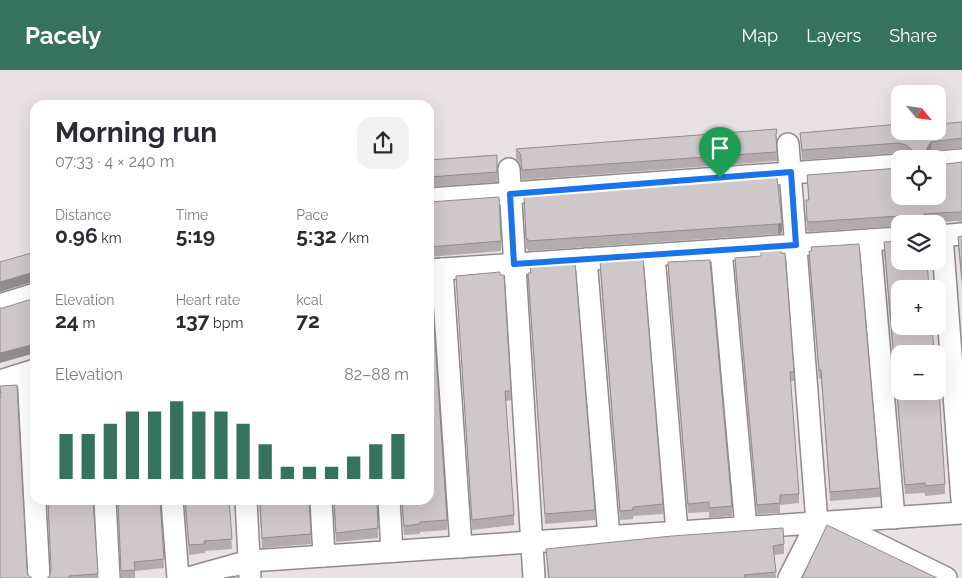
<!DOCTYPE html>
<html lang="en">
<head>
<meta charset="utf-8">
<style>
	body { margin:0; font-family:Raleway,sans-serif; background:#f2f2f3; color:#2b2b33; height:100vh; display:flex; flex-direction:column; font-size:19px; white-space:nowrap }
	* { box-sizing:border-box; margin:0 }
	p { font-size:16px; color:#7c7c81 }
	.icon { flex:none; width:28px; height:28px; fill:none; stroke:currentColor; stroke-width:2; stroke-linecap:round; stroke-linejoin:round }
	.map { position:relative; flex:1; overflow:hidden }
	.sheet { position:absolute; left:30px; top:30px; width:404px; height:405px; display:flex; flex-direction:column; background:#fff; border-radius:15px; box-shadow:0 5px 20px #0002 }
	.sheet>* { flex:none }
	.needle { width:32px; rotate:119deg }
	.tools { position:absolute; left:891px; top:15px; display:grid; gap:10px }
	.tools a { display:grid; place-items:center; width:55px; height:55px; border-radius:10px; background:#fff; box-shadow:0 5px 20px #0002; font-size:25px }
	.pin { position:absolute; display:grid; place-items:center; width:42px; height:42px; color:#fff; margin:-51px -21px; border-radius:50% 50% 50% 0; rotate:-45deg; box-shadow:0 0 5px #0007 }
	.pin .icon { rotate:45deg }
	.round { display:grid; place-items:center; flex:none; width:52px; height:52px; border-radius:15px; background:#f2f2f3 }
	.head { display:flex; align-items:center; justify-content:space-between; height:85px; padding:0 25px }
	h1 { font-size:28px; font-weight:700; line-height:38px }
	.stats { display:grid; grid-template-columns:repeat(3,1fr); gap:8px; height:85px; padding:5px 25px }
	.stats div { display:grid; align-content:center }
	.stats b { font-size:21px; font-weight:700 }
	.stats small { font-size:14px; font-weight:400 }
	.stats p { font-size:14px }
	.chart { height:140px; padding:10px 25px }
	.chart p { display:flex; justify-content:space-between }
	.chart svg { width:100%; height:90px; margin-top:5px; stroke:#36735f; stroke-width:6 }
	header { display:flex; align-items:center; gap:30px; box-sizing:border-box; height:70px; padding:0 25px; background:#36735f; color:#fff }
	header strong { font-size:24px }
	nav { display:flex; gap:28px; margin-inline-start:auto; font-size:18px }
	.map>svg:first-child { display:block }
</style>
</head>
<body>
<header>
<strong>Pacely</strong>
<nav><a>Map</a><a>Layers</a><a>Share</a></nav>
</header>
<div class="map">
<svg width="962" height="508" viewBox="0 0 962 508">
	<rect width="100%" height="100%" fill="#e9e2e5"/>
	<g fill="none" stroke-linecap="round" stroke-linejoin="round">
		<g stroke="#908a8c" stroke-width="24">
			<g id="minor">
				<path d="M788,74L817,453L789,508"/>
				<path d="M938,92L962,90"/>
				<path d="M509,99L534,508"/>
				<path d="M429,129L900,95"/>
				<path d="M938,166L962,164"/>
				<path d="M942,166L962,430"/>
				<path d="M870,170L894,448"/>
				<path d="M721,180L746,458"/>
				<path d="M654,185L677,462"/>
				<path d="M586,189L609,467"/>
				<path d="M442,199L461,477"/>
				<path d="M429,200L900,168"/>
				<path d="M0,235L35,224"/>
				<path d="M28,303L39,508"/>
				<path d="M0,311L35,300"/>
				<path d="M105,430L109,508"/>
				<path d="M172,430L178,508"/>
				<path d="M246,430L250,508"/>
				<path d="M321,430L324,486"/>
				<path d="M389,430L392,481"/>
				<path d="M834,453L946,508"/>
				<path d="M188,508L249,491L962,443"/>
			</g>
		</g>
		<use href="#minor" stroke="#fff" stroke-width="21"/>
	</g>
	<g fill="#b2acaf">
		<path d="M962,52V78L931,82L927,87V89H911L906,84L899,83L802,90L800,63L900,61Z"/>
		<path d="M777,68L776,72L777,91L522,110L521,98L520,93L516,89V79Z"/>
		<path d="M497,85V112L429,117V90Z"/>
		<path d="M962,92V152L956,151L924,154H900V156L810,162L807,161L806,139V130H808L807,105L939,95Z"/>
		<path d="M777,107L782,163L778,164L528,181V179H526L524,125Z"/>
		<path d="M429,132L501,171V181L429,187Z"/>
		<path d="M962,166V218L958,177V167Z"/>
		<path d="M884,172L934,284L945,414V424L925,426V423L905,424L884,182Z"/>
		<path d="M809,181L880,418V427L830,431L821,309H819L809,190Z"/>
		<path d="M35,182V212H31L0,222Z"/>
		<path d="M735,188L794,302V311H790L799,424V433L780,435V443L757,444L735,198Z"/>
		<path d="M600,191L663,434V444L633,446V449L620,450L600,201Z"/>
		<path d="M668,192L732,436V446L709,448V442L688,443L668,201Z"/>
		<path d="M530,196L595,440V450L545,454L528,212V203H530Z"/>
		<path d="M456,206L511,321V330L506,331L514,445V455L472,460Z"/>
		<path d="M47,430H93L98,508H47L50,505L51,500Z"/>
		<path d="M117,430H160L164,498L135,501V508H121Z"/>
		<path d="M184,430H229L232,479L205,481V483L189,485Z"/>
		<path d="M259,430H309L311,474L262,478Z"/>
		<path d="M333,430H377L378,468L336,472Z"/>
		<path d="M401,430H429L447,450V460L420,462V464L404,465Z"/>
		<path d="M784,474V484L774,485L776,508H548L546,479Z"/>
	</g>
	<g fill="#918c8e">
		<path d="M931,72V82L927,87L926,83L927,78Z"/>
		<path d="M782,153V163L778,164V154Z"/>
		<path d="M31,203V212L0,222V212Z"/>
		<path d="M35,274V283L0,293V283Z"/>
	</g>
	<g fill="#cfc8cb" stroke="#918c8e">
		<path d="M962,52V68L931,72L927,78L926,83L927,89H912V84L911,79L906,75L899,73L802,80L800,63L900,54V61H938V54Z"/>
		<path d="M777,59L776,65L777,82L522,100L521,88L520,83L516,79Z"/>
		<path d="M497,85V102L429,107V90Z"/>
		<path d="M962,92V142H956L924,144V154H911V152L906,148L899,146L810,152L807,151L806,130H809L807,105L900,98V126H938V95Z"/>
		<path d="M777,107L782,153L778,154L528,171V169H526L524,125Z"/>
		<path d="M499,127L501,171L429,177V132Z"/>
		<path d="M962,166V209L958,167Z"/>
		<path d="M900,171V191H927L929,219H900V256H932L934,284H900V321H938V305L945,414L925,416V413L905,415L884,172Z"/>
		<path d="M859,174L880,418L830,422L821,300H819L809,181H812L811,177Z"/>
		<path d="M780,179L781,183H785L794,302H790L799,424L780,425V433L757,435L735,188L761,186V180Z"/>
		<path d="M35,182V202L31,203L0,212V192Z"/>
		<path d="M643,189L663,434L633,437V440L620,441L600,191Z"/>
		<path d="M710,190L732,436L709,438V432L688,434L668,192Z"/>
		<path d="M575,193L595,440L545,444L528,203H531L530,196Z"/>
		<path d="M500,202V205H504L511,321H505L514,445L472,450L456,206Z"/>
		<path d="M429,208H431L447,450L420,452V454L404,456L402,430H429Z"/>
		<path d="M35,228V274L0,283V238H3Z"/>
		<path d="M17,315L27,499L28,505L32,508H0V328H1L0,316Z"/>
		<path d="M48,430H93L98,503L96,504L69,506V508H47L50,505L51,498Z"/>
		<path d="M118,430H160L164,489L134,492L135,500L121,501Z"/>
		<path d="M185,430H229L232,469L204,471L205,474L189,475Z"/>
		<path d="M260,430H309L311,464L262,468Z"/>
		<path d="M334,430H377L378,458L336,463Z"/>
		<path d="M827,455L937,508H802Z"/>
		<path d="M783,458L784,474L773,476L776,502L744,505L745,508H549L546,479L672,466Z"/>
		<path d="M233,506V508H224Z"/>
	</g>
	<g fill="none" stroke-linecap="round" stroke-linejoin="round">
		<g stroke="#fff" stroke-width="10">
			<path id="route" d="M791,102L796,175L514,194L510,124Z"/>
		</g>
		<use href="#route" stroke="#1a73e8" stroke-width="6"/>
	</g>
</svg>
<div class="tools">
<a><svg class="needle" viewBox="-14 -14 28 28"><path d="M0-13l5 13h-10z" fill="#e53935"/><path d="M0 13l5-13h-10z" fill="#7c7c81"/></svg></a>
<a><svg class="icon" aria-label="locate" viewBox="0 0 24 24"><circle cx="12" cy="12" r="6"/><path d="M12 2v4M12 18v4M2 12h4M18 12h4"/></svg></a>
<a><svg class="icon" aria-label="layers" viewBox="0 0 24 24"><path d="M12 4l9 5-9 5-9-5zM3 14l9 5 9-5"/></svg></a>
<a>+</a>
<a>−</a>
</div>
<div class="pin" style="left:720px;top:108px;background:#1e9e55"><svg class="icon" aria-label="arrive" viewBox="0 0 24 24"><path d="M6 21V4h12l-3 4 3 4H6"/></svg></div>
<section class="sheet">
<div class="head"><div><h1>Morning run</h1><p>07:33 · 4 × 240 m</p></div><a class="round"><svg class="icon" aria-label="share" viewBox="0 0 24 24"><path d="M12 15V3M7 8l5-5 5 5M5 13v7h14v-7"/></svg></a></div>
<div class="stats">
<div><p>Distance</p><b>0.96<small> km</small></b></div>
<div><p>Time</p><b>5:19</b></div>
<div><p>Pace</p><b>5:32<small> /km</small></b></div>
</div>
<div class="stats">
<div><p>Elevation</p><b>24<small> m</small></b></div>
<div><p>Heart rate</p><b>137<small> bpm</small></b></div>
<div><p>kcal</p><b>72</b></div>
</div>
<div class="chart"><p><span>Elevation</span>82–88 m</p>
<svg viewBox="0 0 160 44" preserveAspectRatio="none"><path d="M5 44V22M15 44V22M25 44V17M35 44V11M45 44V11M55 44V6M65 44V11M75 44V11M85 44V17M95 44V27M105 44V38M115 44V38M125 44V38M135 44V33M145 44V27M155 44V22"/></svg>
</div>
</section>
</div>
</body>
</html>
